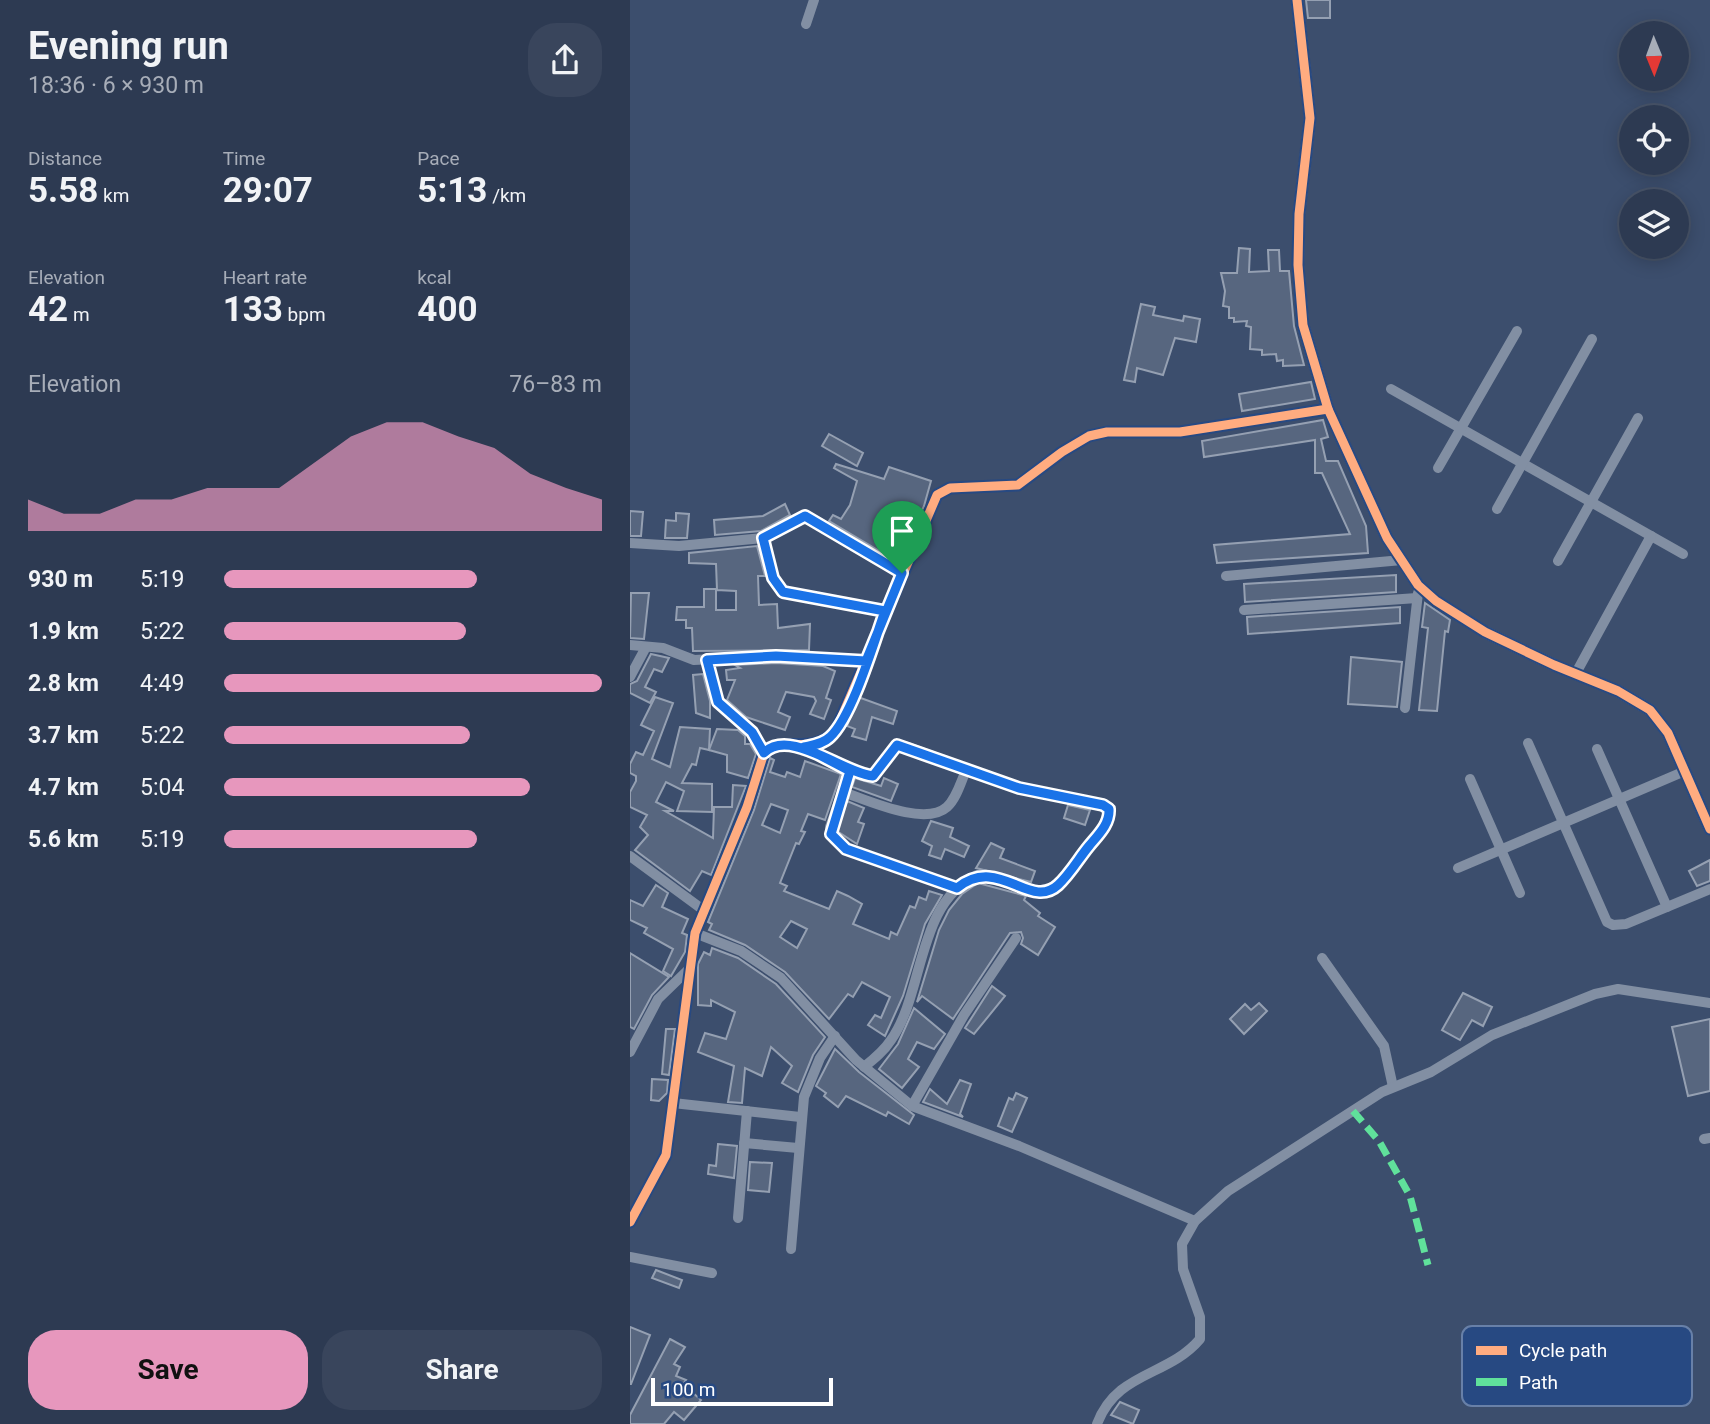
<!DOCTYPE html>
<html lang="en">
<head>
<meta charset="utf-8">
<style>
	body { margin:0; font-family:Roboto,sans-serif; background:#39455c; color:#f1f3f6; height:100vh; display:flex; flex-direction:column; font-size:26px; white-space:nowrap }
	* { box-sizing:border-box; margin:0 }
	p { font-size:23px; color:#a7adb8 }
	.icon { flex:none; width:38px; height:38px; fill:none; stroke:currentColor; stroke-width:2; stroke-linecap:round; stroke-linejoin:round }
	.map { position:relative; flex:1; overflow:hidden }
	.drawer { display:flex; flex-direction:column; background:#2d3a52; width:630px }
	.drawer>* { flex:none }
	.needle { width:46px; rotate:179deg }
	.tools { position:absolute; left:989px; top:21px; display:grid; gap:14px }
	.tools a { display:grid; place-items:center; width:70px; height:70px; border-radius:50%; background:#2d3a52; box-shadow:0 4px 18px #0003,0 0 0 2px #485469; font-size:35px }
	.scale { position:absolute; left:21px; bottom:18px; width:182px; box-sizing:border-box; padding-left:7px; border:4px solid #fff; border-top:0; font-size:19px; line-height:24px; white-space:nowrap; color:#fff; -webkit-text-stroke:5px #274982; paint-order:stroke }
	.pin { position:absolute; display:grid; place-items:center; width:60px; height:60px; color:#fff; margin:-72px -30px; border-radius:50% 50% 50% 0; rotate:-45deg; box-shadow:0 0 7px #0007 }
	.pin .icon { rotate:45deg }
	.round { display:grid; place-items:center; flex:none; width:74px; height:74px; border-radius:28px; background:#39455c }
	.headline { display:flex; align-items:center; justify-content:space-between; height:119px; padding:0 28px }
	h1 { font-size:38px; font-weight:700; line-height:52px }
	.metrics { display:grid; grid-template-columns:repeat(3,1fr); gap:10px; height:119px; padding:7px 28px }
	.metrics div { display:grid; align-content:center }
	.metrics b { font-size:35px; font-weight:700 }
	.metrics small { font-size:19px; font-weight:400 }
	.metrics p { font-size:19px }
	.chart { height:196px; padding:14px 28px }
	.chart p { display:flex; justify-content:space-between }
	.chart svg { width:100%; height:126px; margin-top:7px; fill:#e797bd; opacity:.7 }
	.primary-button { display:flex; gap:14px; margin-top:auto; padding:14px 28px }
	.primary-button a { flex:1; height:80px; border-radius:28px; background:#e797bd; color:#111; font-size:28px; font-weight:700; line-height:80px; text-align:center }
	.primary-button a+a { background:#39455c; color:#f1f3f6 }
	ul { padding:0 28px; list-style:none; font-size:23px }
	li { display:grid; grid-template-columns:112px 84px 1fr; align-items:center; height:52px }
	li i { height:18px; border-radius:9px; background:#e797bd }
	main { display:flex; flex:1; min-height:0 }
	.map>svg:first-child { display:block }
</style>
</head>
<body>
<main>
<section class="drawer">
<div class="headline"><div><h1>Evening run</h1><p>18:36 · 6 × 930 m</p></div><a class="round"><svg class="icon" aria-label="share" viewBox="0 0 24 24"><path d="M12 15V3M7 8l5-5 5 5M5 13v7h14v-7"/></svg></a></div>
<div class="metrics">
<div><p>Distance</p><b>5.58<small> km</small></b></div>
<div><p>Time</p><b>29:07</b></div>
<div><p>Pace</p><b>5:13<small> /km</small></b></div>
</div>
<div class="metrics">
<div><p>Elevation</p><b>42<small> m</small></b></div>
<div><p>Heart rate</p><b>133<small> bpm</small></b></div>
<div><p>kcal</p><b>400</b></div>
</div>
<div class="chart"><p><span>Elevation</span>76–83 m</p>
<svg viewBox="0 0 160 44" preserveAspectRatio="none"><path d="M0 44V33L10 38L20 38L30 33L40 33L50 29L60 29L70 29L80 20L90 11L100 6L110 6L120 11L130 15L140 24L150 29L160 33V44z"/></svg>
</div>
<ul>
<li><b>930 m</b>5:19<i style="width:67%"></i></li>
<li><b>1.9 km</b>5:22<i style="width:64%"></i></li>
<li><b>2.8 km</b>4:49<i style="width:100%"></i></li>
<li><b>3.7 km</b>5:22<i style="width:65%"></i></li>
<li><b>4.7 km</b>5:04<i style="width:81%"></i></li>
<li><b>5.6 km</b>5:19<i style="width:67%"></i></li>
</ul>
<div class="primary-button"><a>Save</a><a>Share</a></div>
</section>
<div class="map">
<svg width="1080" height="1424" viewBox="0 0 1080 1424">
	<rect width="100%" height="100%" fill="#3c4e6d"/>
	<g fill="#57667f" stroke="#95a0b2" stroke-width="2" fill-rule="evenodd">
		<path d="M676,0H700V18H678Z"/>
		<path d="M609,248L620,249L619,272L639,271L638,250H649L650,271H659L664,326L674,365L653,366V360L647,361L646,354L632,355V350L620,349L621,327L616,326L617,321L604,322V318H599V307L593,306L595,291L591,273H607Z"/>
		<path d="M511,304L525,307L523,315L553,321L554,316L570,319L566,342L545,338L533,375L507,368L505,382L494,380Z"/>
		<path d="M681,382L685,399L612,411L609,394Z"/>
		<path d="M693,420L698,437L691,439L696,461H708L736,526L738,553L587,563L584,545L720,534L692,473H685V440L574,457L572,441Z"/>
		<path d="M199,434L233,453L227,466L192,446Z"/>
		<path d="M206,464L254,479L259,467L301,481L294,506L268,562L199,521L203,515L211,519L220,505L227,481L204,468Z"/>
		<path d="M155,504L160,515L131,531L85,535L84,520L133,516Z"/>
		<path d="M0,511L13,512L11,536H0Z"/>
		<path d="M46,513L59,514L57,538H35L36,520L46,521Z"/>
		<path d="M127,546L135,576H128L129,605L147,604L148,628L180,624L179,650L63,651L62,628H56V620H46L47,607H74V589H86V610H106V591L87,590L86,564L59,563V553Z"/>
		<path d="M766,575V592L615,602L614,584Z"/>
		<path d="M1,593H19L14,639L0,638Z"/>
		<path d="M795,603L820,620L818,632L815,631L807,711L789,710L798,628L792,627Z"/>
		<path d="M770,607V623L618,634L617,617Z"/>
		<path d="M21,654L39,658L32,672L24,669L15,687L26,692L20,703L0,693V684L7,681Z"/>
		<path d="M721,657L772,662L767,707L718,704Z"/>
		<path d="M146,663L193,666L205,671L196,698L201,700L194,719L180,714L186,701L184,697L156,692L148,712L160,717L155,730L116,717L97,700L105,680H97L96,670L110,668L105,665Z"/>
		<path d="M73,674L80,701V718L66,713L63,675Z"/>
		<path d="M25,697L43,703L22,759L40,767L50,727L80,729L79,750L70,748L66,765L62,764L52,783L82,784V812L47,811L54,791L36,782L26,802L44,811H35L83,838L84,807H102L103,785L116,786L81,875L72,871L60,891L5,850L18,835L10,827L17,815L0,807V792L6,781V776L0,773V764L6,752L13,755L24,731L11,725Z"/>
		<path d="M228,697L267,711L263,724L242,717L236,740L222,736L225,729L217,726Z"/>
		<path d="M87,729L108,730L115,736V744H120L126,754L118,778L97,772V755L79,750Z"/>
		<path d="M140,758L144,760L140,772L155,777L157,772L170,777L175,761L211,774L195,820L178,814L171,831L175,832L169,844L166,843L150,883L157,886L154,891L199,909L207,891L218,896L232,904L223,924L259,939L261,932L267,935L280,906L285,908L289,897L296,900L299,891L312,895L295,924L273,996L255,1036L238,1025L245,1015L251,1018L260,997L232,982L223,997L218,994L199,1019L155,972L115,945L79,930L82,924L78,922L124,810ZM141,804L158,810L150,833L132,825ZM161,921L177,929L167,948L150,937Z"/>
		<path d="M225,778L251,786L254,778L268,784L261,801L222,787Z"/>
		<path d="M217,801L234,808L228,822L234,824L227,844L207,831Z"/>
		<path d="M438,805L460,810L455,825L434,818Z"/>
		<path d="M301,821L323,828L320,837L339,846L334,857L315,849L311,859L299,855L302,846L292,841Z"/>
		<path d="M361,843L374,849L370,858L405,871L401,882L346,868Z"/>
		<path d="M1080,860V881L1067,886L1059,871Z"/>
		<path d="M348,883L396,896L394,900L410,913L408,916L425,927L408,955L391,944L393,938L391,932L380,933L323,1019L292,996L287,1002L309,930L319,910L332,894Z"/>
		<path d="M26,885L38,893L32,907L58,919L52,933L57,935L55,952L41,976L33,971L43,949L14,933L17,928L0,920V900L13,906Z"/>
		<path d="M82,948L108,958L146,984L195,1037L183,1055L168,1092L152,1083L162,1066L141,1047L132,1076L115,1068L112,1103L98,1102L104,1066L68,1052L75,1033L96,1039L105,1012L81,1000V1006L68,1005V964L74,952L80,955Z"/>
		<path d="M0,953L39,977L22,995L4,1029L0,1027Z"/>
		<path d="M362,986L375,996L344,1034L335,1028Z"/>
		<path d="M833,993L862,1007L853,1026L842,1020L830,1040L812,1030Z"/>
		<path d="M629,1003L637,1011L614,1034L600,1019L615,1004L621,1010Z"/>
		<path d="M284,1008L315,1034L304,1049L287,1042L278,1059L289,1067L272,1088L249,1069L268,1044Z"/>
		<path d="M1080,1019V1091L1058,1096L1042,1027Z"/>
		<path d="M36,1029H45L39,1075L32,1074Z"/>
		<path d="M205,1049L229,1072L284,1115L279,1124L258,1112L256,1116L216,1096L208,1107L194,1096L196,1093L186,1086Z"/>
		<path d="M22,1079L38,1080L37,1093L29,1101L21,1100Z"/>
		<path d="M330,1080L341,1084L330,1114L333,1117L293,1102L300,1089L317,1104Z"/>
		<path d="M386,1093L397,1098L382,1132L368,1126L379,1098L383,1100Z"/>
		<path d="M88,1144L107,1146L104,1178L78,1174L79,1165L86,1166Z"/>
		<path d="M120,1162L142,1163L139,1192L118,1190Z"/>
		<path d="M26,1270L52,1280L49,1288L22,1278Z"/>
		<path d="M0,1327L20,1335L1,1384H0Z"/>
		<path d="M40,1339L55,1347L44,1364L50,1367L46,1376L56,1380L53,1384L71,1400L54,1420L44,1412L34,1424H0V1415Z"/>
		<path d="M490,1402L509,1410L503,1424L481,1415Z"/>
	</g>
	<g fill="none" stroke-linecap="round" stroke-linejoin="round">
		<g stroke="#828fa3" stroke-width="10">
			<path d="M176,24L184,0"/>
			<path d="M761,389L1053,554"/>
			<path d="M808,468L887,331"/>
			<path d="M867,509L962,339"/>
			<path d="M133,538L143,578L153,592L255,611"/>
			<path d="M0,543L49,546L133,538L175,516L272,573"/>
			<path d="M928,561L1008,418"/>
			<path d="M596,576L772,560"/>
			<path d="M614,610L787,598"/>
			<path d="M0,645L33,648L64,660L146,656L236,661"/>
			<path d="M77,660L88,702L122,732L134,753"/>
			<path d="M946,673L1021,536"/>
			<path d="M0,677L16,647"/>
			<path d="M775,708L788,593"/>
			<path d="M898,743L977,922L983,925L996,924L1080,889"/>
			<path d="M175,747L203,764L243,776C254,768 256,754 267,745L278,747L389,788L461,802L479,809L477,824L427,886L407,891L347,875C286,903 295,992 261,1040C254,1051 244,1059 234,1067"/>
			<path d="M967,749L1037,907"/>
			<path d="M220,770L200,827V834L216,849L327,888"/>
			<path d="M840,779L890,893"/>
			<path d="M213,792C237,800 295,827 317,807C327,798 331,781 337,768"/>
			<path d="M0,856L72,909"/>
			<path d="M828,868L1055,771"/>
			<path d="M65,933L111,951L151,978L226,1060L282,1106L389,1146L565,1221"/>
			<path d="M692,958L754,1046L763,1087"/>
			<path d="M0,1052L28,999L60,968"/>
			<path d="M43,1103L170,1117"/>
			<path d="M282,1106L334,1015L386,938"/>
			<path d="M1074,1139L1080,1138"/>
			<path d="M114,1143L168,1148"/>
			<path d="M108,1218L117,1111"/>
			<path d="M0,1222L36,1155L65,933L117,807L134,753C152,734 182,757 206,730L307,495L320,488L388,485L432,452L459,436L477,432H550L698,409"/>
			<path d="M161,1249L174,1097L190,1058L205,1036"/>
			<path d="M0,1257L82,1273"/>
			<path d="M467,1424C487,1371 538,1377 570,1339V1317L553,1269L552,1244L565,1221L598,1191L752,1092L801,1072L862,1035L965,994L988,989L1080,1003"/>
		</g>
		<path stroke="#828fa3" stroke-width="12" d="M667,0L680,118L669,214L668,265L673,325L698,409L757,538L788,585L806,601L855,632L924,665L988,691L1020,710L1038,733L1080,829"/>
		<path stroke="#60e19b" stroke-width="7" stroke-dasharray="14 7" stroke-linecap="butt" d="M723,1111L749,1141L780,1196L798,1265"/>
		<g stroke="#274982" stroke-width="13">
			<g id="cycleway">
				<path d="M667,0L680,118L669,214L668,265L673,325L698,409L757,538L788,585L806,601L855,632L924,665L988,691L1020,710L1038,733L1080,829"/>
				<path d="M0,1222L36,1155L65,933L117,807L134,753C152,734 182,757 206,730L307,495L320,488L388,485L432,452L459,436L477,432H550L698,409"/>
			</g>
		</g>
		<use href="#cycleway" stroke="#ffac80" stroke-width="9"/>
	</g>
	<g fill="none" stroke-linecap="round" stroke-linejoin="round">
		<g stroke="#fff" stroke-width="14">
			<path id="route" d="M272,573L175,516L133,538L143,578L153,592L255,611C244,642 222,717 200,737C193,744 183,745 174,747L220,771L201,834L216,849L327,888C369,854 400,911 428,885C440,874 449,858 459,846C468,835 480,824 479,809L473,805L389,788L267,745L243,776C213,773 159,727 134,753L122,732L88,702L77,660L146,656L236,661L272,573"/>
		</g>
		<use href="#route" stroke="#1a73e8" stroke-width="9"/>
	</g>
	<rect x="832" y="1326" width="230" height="80" rx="10" fill="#274982" stroke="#6880a8" stroke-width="2"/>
	<rect x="846" y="1346" width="31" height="9" fill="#ffac80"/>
	<rect x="846" y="1378" width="31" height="8" fill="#60e19b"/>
	<g font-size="19" fill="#fff">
		<text x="889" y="1357">Cycle path</text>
		<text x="889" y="1389">Path</text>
	</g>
</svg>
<div class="tools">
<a><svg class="needle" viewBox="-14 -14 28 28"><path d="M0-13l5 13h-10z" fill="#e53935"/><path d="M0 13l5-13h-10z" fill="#a7adb8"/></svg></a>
<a><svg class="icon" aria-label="locate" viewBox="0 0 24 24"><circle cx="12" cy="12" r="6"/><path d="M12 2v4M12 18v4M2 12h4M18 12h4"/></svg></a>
<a><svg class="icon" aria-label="layers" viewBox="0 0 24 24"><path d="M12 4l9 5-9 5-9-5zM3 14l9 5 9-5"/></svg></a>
</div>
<div class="scale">100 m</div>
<div class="pin" style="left:272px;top:573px;background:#1e9e55"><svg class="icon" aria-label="arrive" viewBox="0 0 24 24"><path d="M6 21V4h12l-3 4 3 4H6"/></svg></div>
</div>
</main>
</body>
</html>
